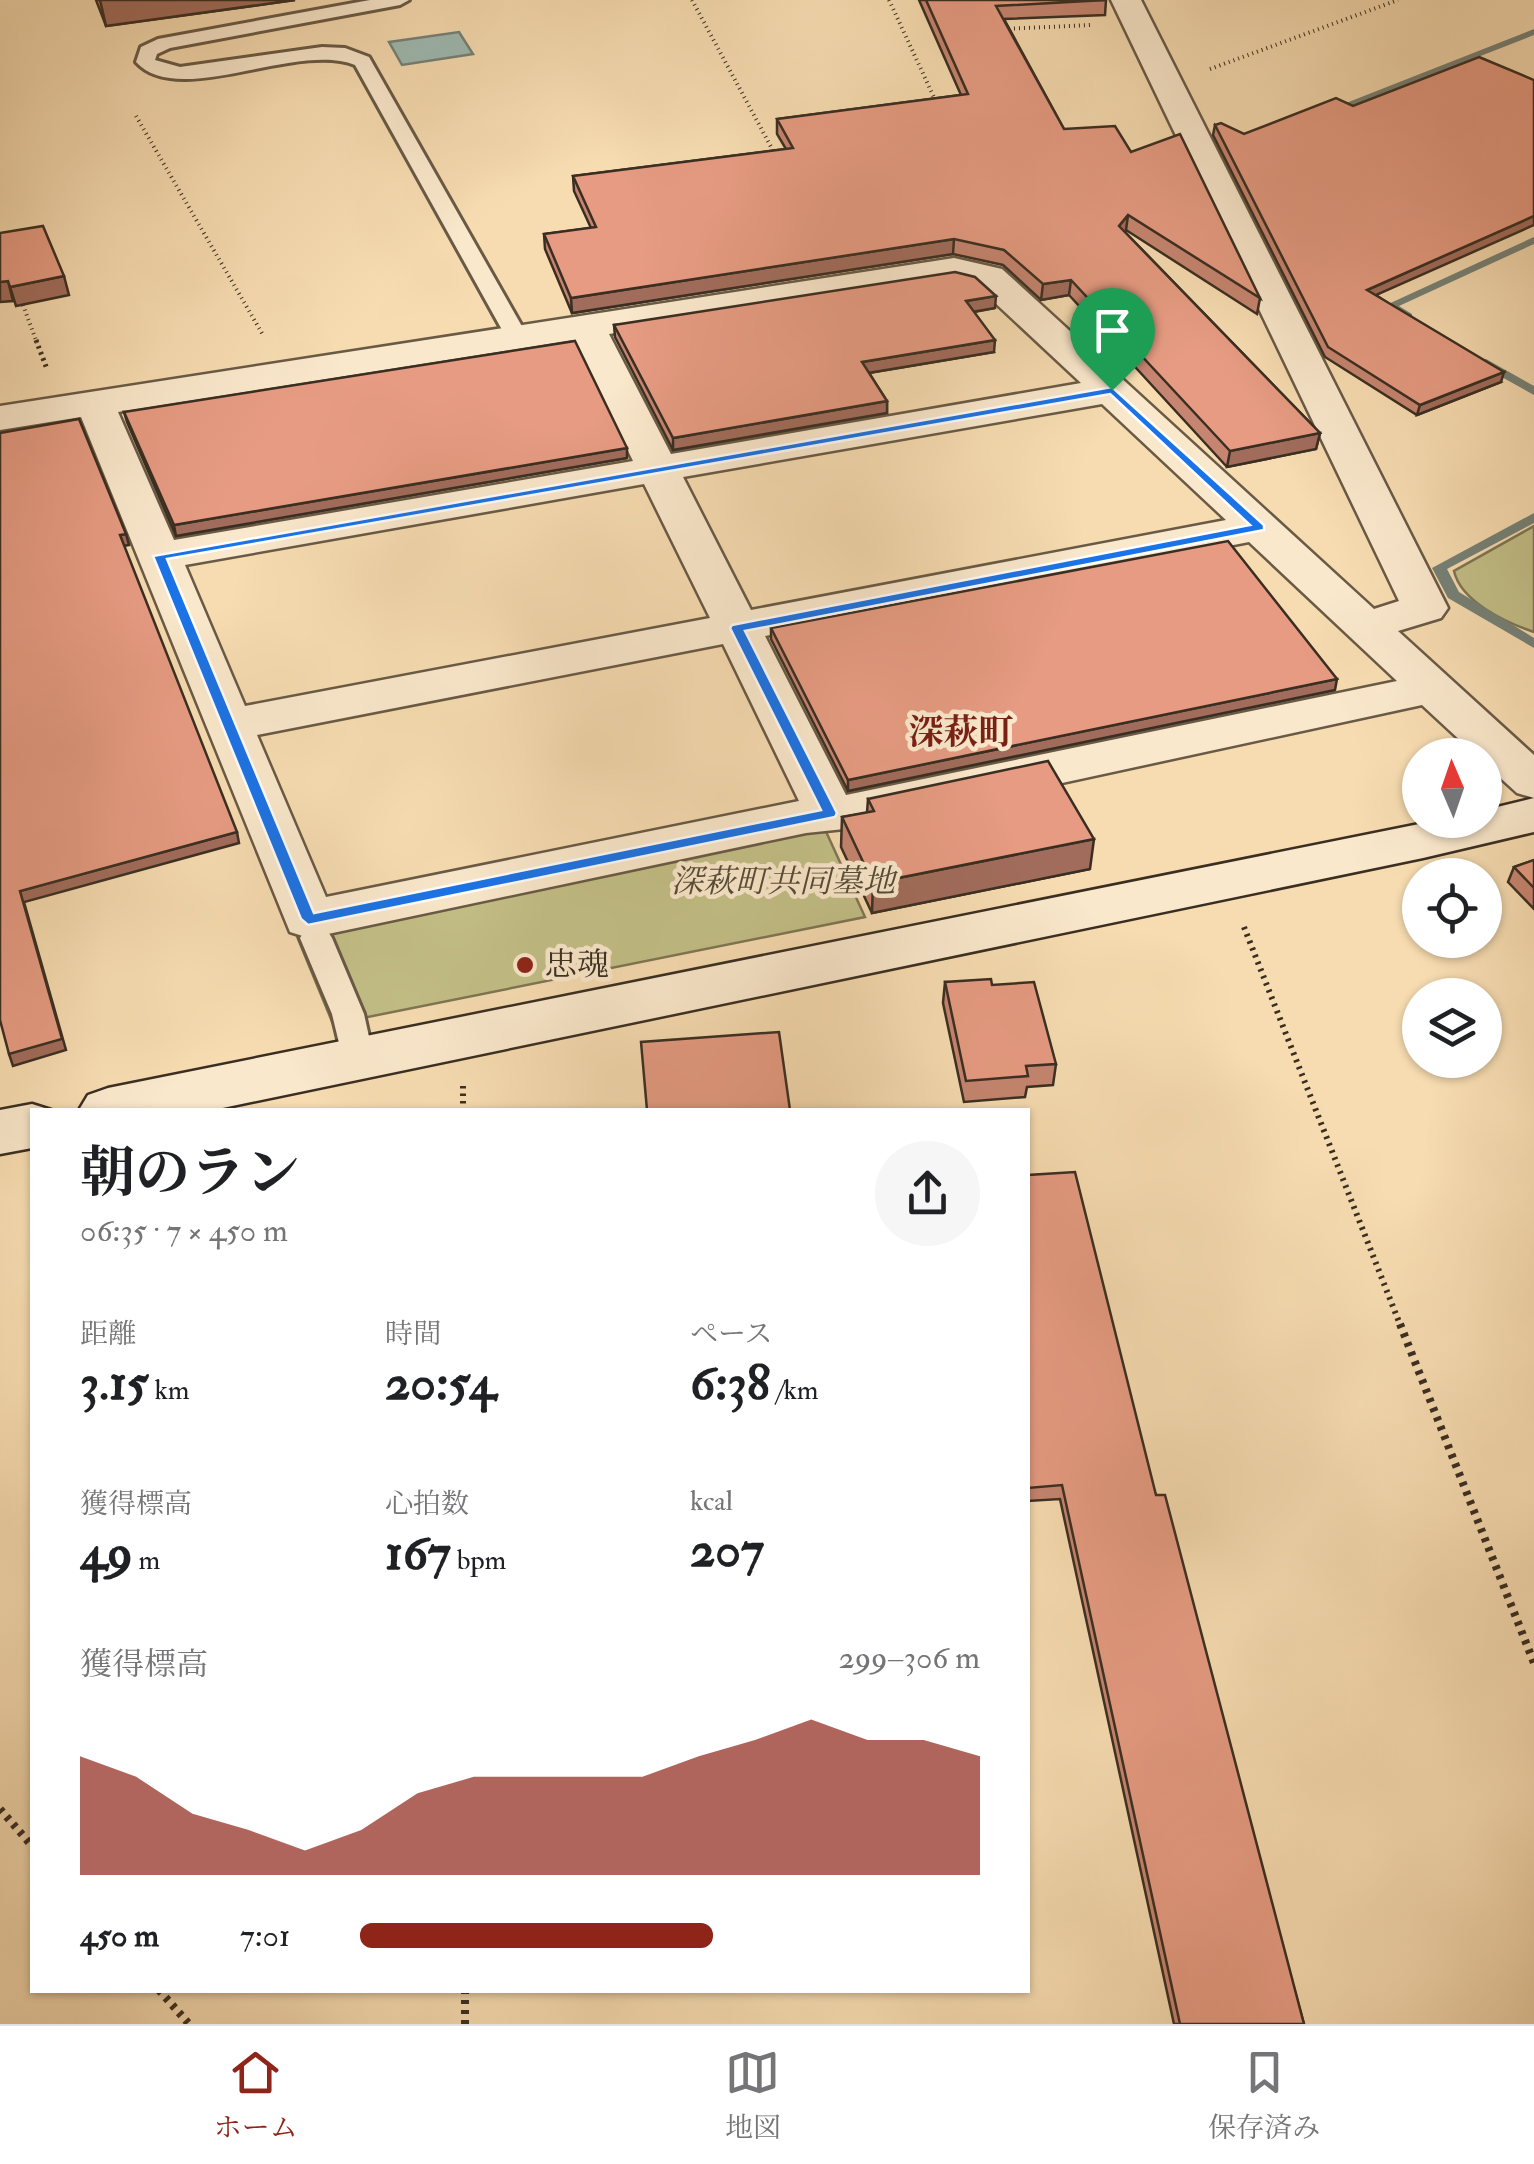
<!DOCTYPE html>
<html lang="ja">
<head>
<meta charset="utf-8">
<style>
	body { margin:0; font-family:"IM FELL Double Pica","Noto Serif JP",serif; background:#f6f6f6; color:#202124; height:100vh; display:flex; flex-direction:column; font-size:38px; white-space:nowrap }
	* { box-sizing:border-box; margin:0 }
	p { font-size:32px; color:#757577 }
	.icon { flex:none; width:55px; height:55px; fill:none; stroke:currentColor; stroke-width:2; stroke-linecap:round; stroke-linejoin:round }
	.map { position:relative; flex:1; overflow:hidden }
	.drawer { position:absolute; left:30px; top:1108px; width:1000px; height:885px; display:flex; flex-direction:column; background:#fff; border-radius:0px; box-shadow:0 2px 8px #0004 }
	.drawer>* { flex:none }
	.needle { width:65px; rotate:358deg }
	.tools { position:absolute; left:1402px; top:738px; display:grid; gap:20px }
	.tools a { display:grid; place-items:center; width:100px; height:100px; border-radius:50%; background:#fff; box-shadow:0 2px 8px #0004; font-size:50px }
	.pin { position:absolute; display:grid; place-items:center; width:85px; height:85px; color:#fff; margin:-102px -42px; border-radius:50% 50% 50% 0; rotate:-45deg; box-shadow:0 0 10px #0007 }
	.pin .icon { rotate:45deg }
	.round { display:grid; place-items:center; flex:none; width:105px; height:105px; border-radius:52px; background:#f6f6f6 }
	.overview { display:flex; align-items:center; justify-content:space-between; height:170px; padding:0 50px }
	h1 { font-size:55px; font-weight:700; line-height:75px }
	.figures { display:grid; grid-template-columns:repeat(3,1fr); gap:15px; height:170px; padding:10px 50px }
	.figures div { display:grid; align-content:center }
	.figures b { font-size:50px; font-weight:700 }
	.figures small { font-size:28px; font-weight:400 }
	.figures p { font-size:28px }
	.chart { height:280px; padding:20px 50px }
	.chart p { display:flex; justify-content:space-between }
	.chart svg { width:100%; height:180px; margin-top:10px; fill:#8f2418; opacity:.7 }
	ul { padding:0 50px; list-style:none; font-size:32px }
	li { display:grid; grid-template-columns:160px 120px 1fr; align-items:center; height:75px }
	li i { height:25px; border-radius:12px; background:#8f2418 }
	.menu { display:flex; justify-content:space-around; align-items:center; height:140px; border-top:2px solid #e0e0e0; background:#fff; font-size:28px; color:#757577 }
	.menu a { display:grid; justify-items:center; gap:5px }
	.menu .on { color:#8f2418 }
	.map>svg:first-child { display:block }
</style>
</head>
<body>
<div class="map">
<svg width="1534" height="2024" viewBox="0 0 1534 2024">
	<rect width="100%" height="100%" fill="#f7dcb1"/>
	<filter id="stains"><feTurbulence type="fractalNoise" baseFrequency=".002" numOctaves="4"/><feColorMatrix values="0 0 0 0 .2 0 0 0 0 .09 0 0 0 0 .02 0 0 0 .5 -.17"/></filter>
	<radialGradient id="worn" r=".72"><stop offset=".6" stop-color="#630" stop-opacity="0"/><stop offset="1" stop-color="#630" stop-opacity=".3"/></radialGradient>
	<g fill="#c3bf87" stroke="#7e7654" stroke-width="2.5">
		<path d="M1534,526V632C1507,623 1461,602 1454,571Z"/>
		<path d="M823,825L865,917L333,1024L296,934Z"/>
	</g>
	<path fill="#9ebab2" stroke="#768278" stroke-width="2.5" d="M459,32L473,54L402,65L389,42Z"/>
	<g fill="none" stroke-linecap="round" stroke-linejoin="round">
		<g fill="#768278" fill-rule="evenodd">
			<path d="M1534,29V35L1355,105L1366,111V115H1358L1341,105Z"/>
			<path d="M1534,237V244L1399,306L1412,314V320H1404L1384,306Z"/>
			<path d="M1486,359L1534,386V395L1482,366V360Z"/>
			<path d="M1534,513V523L1447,569L1459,592L1534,638V648L1448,598L1432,568Z"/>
		</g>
		<g stroke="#695a46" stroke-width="6">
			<g id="lane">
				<path d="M370,0H409L400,5L170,48L157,54L155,60L180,67L322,47L345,48L369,57L528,337L525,342L517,344L506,337L355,65C297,41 178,109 136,62L141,47L158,39Z"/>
				<path d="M316,927L327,930L332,938L364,1014L374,1059L369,1068L357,1071L345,1068L332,1014L300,938L305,930Z"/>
			</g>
		</g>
		<g stroke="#695a46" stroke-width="5">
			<path id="street" d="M1111,0H1141L1448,608L1441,618L1398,631L1534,755V798L1517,793L1485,764V755H1476L1422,705L854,828L806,833L309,938L290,932L81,417L0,430V406L954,258L1002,269L1374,609L1399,601ZM954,280L976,285L1081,383L671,454L609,334ZM574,340L633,461L174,540L118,412ZM1102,404L1226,520L751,610L683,477ZM644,484L710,618L245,706L185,565ZM1249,542L1397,681L846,795L765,636ZM723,644L799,801L326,897L257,735Z"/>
		</g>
		<g stroke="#3a2e22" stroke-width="5">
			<g id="secondary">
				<path d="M1534,798V832L1423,858L213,1110H79L88,1095L108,1088L1439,820H1485V810Z"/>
				<path d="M32,1104L51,1110H32V1148L0,1154V1110Z"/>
			</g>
		</g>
		<g stroke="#3a2e22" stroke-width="4" stroke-dasharray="1 4" stroke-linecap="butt">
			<path d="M692,0L777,158"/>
			<path d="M889,0L938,106"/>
			<path d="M1004,29L1091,25"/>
			<path d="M1210,69L1398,0"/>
			<path d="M136,116L263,335"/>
			<path d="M23,305L37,343"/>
		</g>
		<path stroke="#3a2e22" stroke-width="5" stroke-dasharray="2.5 4" stroke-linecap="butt" d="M36,340L47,369"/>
		<g stroke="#3a2e22" stroke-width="6" stroke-dasharray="2.5 5" stroke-linecap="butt">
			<path d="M1244,927L1401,1327"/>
			<path d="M463,1086V1110"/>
		</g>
		<g stroke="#3a2e22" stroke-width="8" stroke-dasharray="4 6" stroke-linecap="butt">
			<path d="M1400,1324L1534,1663"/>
			<path d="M0,1809L32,1846"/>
			<path d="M159,1990L189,2024"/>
			<path d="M465,1990V2024"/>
		</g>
		<use href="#lane" fill="#fae8cc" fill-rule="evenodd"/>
		<use href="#street" fill="#fae8cc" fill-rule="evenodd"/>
		<use href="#secondary" fill="#fae8cc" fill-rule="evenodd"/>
	</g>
	<g fill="#c68570" stroke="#3a2e22" stroke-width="2.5">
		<path d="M96,0H295L106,26Z"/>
		<path d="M919,0H1106L1105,15L1004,19L1064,129L1131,152L1260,298L1257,314L1126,230L1125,232L1320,433L1316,449L1227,467L1069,295L1041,300L1003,265L953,254L572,313L545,249L544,234L591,228L574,191L573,176L786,149L777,134V119L961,95Z"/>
		<path d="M1215,125L1376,295L1501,382L1417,415L1325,357L1213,135Z"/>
		<path d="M995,308L974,312L994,352L869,373L887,401V413L673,450L615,337L614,325Z"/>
		<path d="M124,412L627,458L176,536L127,422Z"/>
		<path d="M771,628L1335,690L848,791L771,639Z"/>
		<path d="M868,799L1090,869L872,913L841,847L842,817L867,813Z"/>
		<path d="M1534,860V909L1508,882L1514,867Z"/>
		<path d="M945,982L992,985L1056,1064L1053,1085L1027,1087L1025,1097L964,1102L943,1003Z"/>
		<path d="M1028,1175L1156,1495L1304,2024H1174L1060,1499L1028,1501Z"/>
	</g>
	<g fill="#a16c5b" stroke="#3a2e22" stroke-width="2.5">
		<path d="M100,0H295L106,26Z"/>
		<path d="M1128,215L1126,230L1117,241L1119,226Z"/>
		<path d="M1534,216V225L1365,300L1367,290Z"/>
		<path d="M954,239L953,254L572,313L571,298Z"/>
		<path d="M64,276L69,295L16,306L10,287Z"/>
		<path d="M1071,280L1069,295L1041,300L1043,284Z"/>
		<path d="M8,281L13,301L0,302V282Z"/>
		<path d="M996,296L995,308L966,313V301Z"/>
		<path d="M995,340L994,352L862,374V362Z"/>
		<path d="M1504,372L1501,382L1417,415L1420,405Z"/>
		<path d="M887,401V413L673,450V438Z"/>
		<path d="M1320,433L1316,449L1227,467L1230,451Z"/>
		<path d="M627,448V458L176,536L174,525Z"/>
		<path d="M126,534L129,545L123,546L120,535Z"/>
		<path d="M1337,679L1335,690L848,791V780Z"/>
		<path d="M237,832L239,843L24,902L66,1050L13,1066L9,1054L20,891Z"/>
		<path d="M1094,839L1090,869L872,913L873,883Z"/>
	</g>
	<g fill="#e69b82" stroke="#3a2e22" stroke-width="2.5">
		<path d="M926,0H1106L996,6L1064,129L1115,126L1131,152L1180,134L1260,298L1128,215L1119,226L1320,433L1230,451L1071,280L1043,284L1004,250L954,239L571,298L544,234L596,227L573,176L793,148L777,119L968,94Z"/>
		<path d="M1479,57L1534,80V216L1367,290L1504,372L1420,405L1328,347L1215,125L1221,123L1244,134L1336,98L1353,106Z"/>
		<path d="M43,226L64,276L10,287L8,281L0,282V233Z"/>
		<path d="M955,272L975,277L996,296L966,301L995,340L862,362L887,401L673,438L614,325Z"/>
		<path d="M575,341L627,448L174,525L124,412Z"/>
		<path d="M79,419L126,534L120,535L237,832L20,891L62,1039L9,1054L0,1020V433Z"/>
		<path d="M1228,541L1337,679L848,780L771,628Z"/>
		<path d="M1048,761L1094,839L873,883L842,817L874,811L868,799Z"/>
		<path d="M1534,860V888L1514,867Z"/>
		<path d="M991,979L992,985L1034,982L1056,1064L1026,1066L1028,1076L966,1081L945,982Z"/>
		<path d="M779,1032L790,1110H647L641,1042Z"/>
		<path d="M1075,1172L1156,1495H1165L1304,2024H1180L1062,1485L1028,1488V1175Z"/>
	</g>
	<path fill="#1a73e8" stroke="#fff" stroke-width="2.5" fill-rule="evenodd" d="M1112,387L1264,525V530L745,631L837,813L835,817L308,925L301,919L153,556ZM1110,394L1250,525L732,625L730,628L821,810L314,913L167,559Z"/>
	<circle fill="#8f2418" stroke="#fae8cc" stroke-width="4" cx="525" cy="965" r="10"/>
	<g text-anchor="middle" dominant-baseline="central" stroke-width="9" stroke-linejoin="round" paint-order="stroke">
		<g font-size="32" font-style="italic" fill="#554b36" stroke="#fae8cc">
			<text x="783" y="882">深萩町共同墓地</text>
		</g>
		<g font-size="32" fill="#3a2e22" stroke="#fae8cc" text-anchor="start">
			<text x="545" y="965">忠魂</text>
		</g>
		<g font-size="35" font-weight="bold" fill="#7a1f14" stroke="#fae8cc">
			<text x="961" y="733">深萩町</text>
		</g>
	</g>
	<rect width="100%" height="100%" filter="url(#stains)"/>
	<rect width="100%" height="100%" fill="url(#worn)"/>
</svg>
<div class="tools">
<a><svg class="needle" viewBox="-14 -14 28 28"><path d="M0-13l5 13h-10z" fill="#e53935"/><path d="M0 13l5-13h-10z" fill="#757577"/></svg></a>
<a><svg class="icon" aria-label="locate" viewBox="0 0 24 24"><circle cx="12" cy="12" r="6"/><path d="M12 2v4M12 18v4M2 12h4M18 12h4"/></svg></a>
<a><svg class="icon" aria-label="layers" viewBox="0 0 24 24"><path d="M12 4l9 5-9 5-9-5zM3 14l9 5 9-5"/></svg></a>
</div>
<div class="pin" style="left:1112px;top:390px;background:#1e9e55"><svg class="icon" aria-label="arrive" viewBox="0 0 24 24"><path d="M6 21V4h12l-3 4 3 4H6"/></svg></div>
<section class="drawer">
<div class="overview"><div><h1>朝のラン</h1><p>06:35 · 7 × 450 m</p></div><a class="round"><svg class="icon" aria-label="share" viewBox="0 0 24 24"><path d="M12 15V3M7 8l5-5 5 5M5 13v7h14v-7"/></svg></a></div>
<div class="figures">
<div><p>距離</p><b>3.15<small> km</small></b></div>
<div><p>時間</p><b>20:54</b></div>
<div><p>ペース</p><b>6:38<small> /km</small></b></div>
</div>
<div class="figures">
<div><p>獲得標高</p><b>49<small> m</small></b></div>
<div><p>心拍数</p><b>167<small> bpm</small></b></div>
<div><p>kcal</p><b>207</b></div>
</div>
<div class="chart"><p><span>獲得標高</span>299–306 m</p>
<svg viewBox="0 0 160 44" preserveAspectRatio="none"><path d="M0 44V15L10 20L20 29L30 33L40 38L50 33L60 24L70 20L80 20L90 20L100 20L110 15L120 11L130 6L140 11L150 11L160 15V44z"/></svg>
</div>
<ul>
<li><b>450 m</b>7:01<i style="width:57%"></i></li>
</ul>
</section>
</div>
<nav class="menu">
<a class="on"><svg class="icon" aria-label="home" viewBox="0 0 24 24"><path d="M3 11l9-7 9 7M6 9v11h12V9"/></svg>ホーム</a>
<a><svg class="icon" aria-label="map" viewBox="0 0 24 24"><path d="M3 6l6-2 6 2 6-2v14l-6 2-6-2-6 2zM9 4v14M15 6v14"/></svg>地図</a>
<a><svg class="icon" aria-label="saved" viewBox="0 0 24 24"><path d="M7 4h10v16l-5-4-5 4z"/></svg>保存済み</a>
</nav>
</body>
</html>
